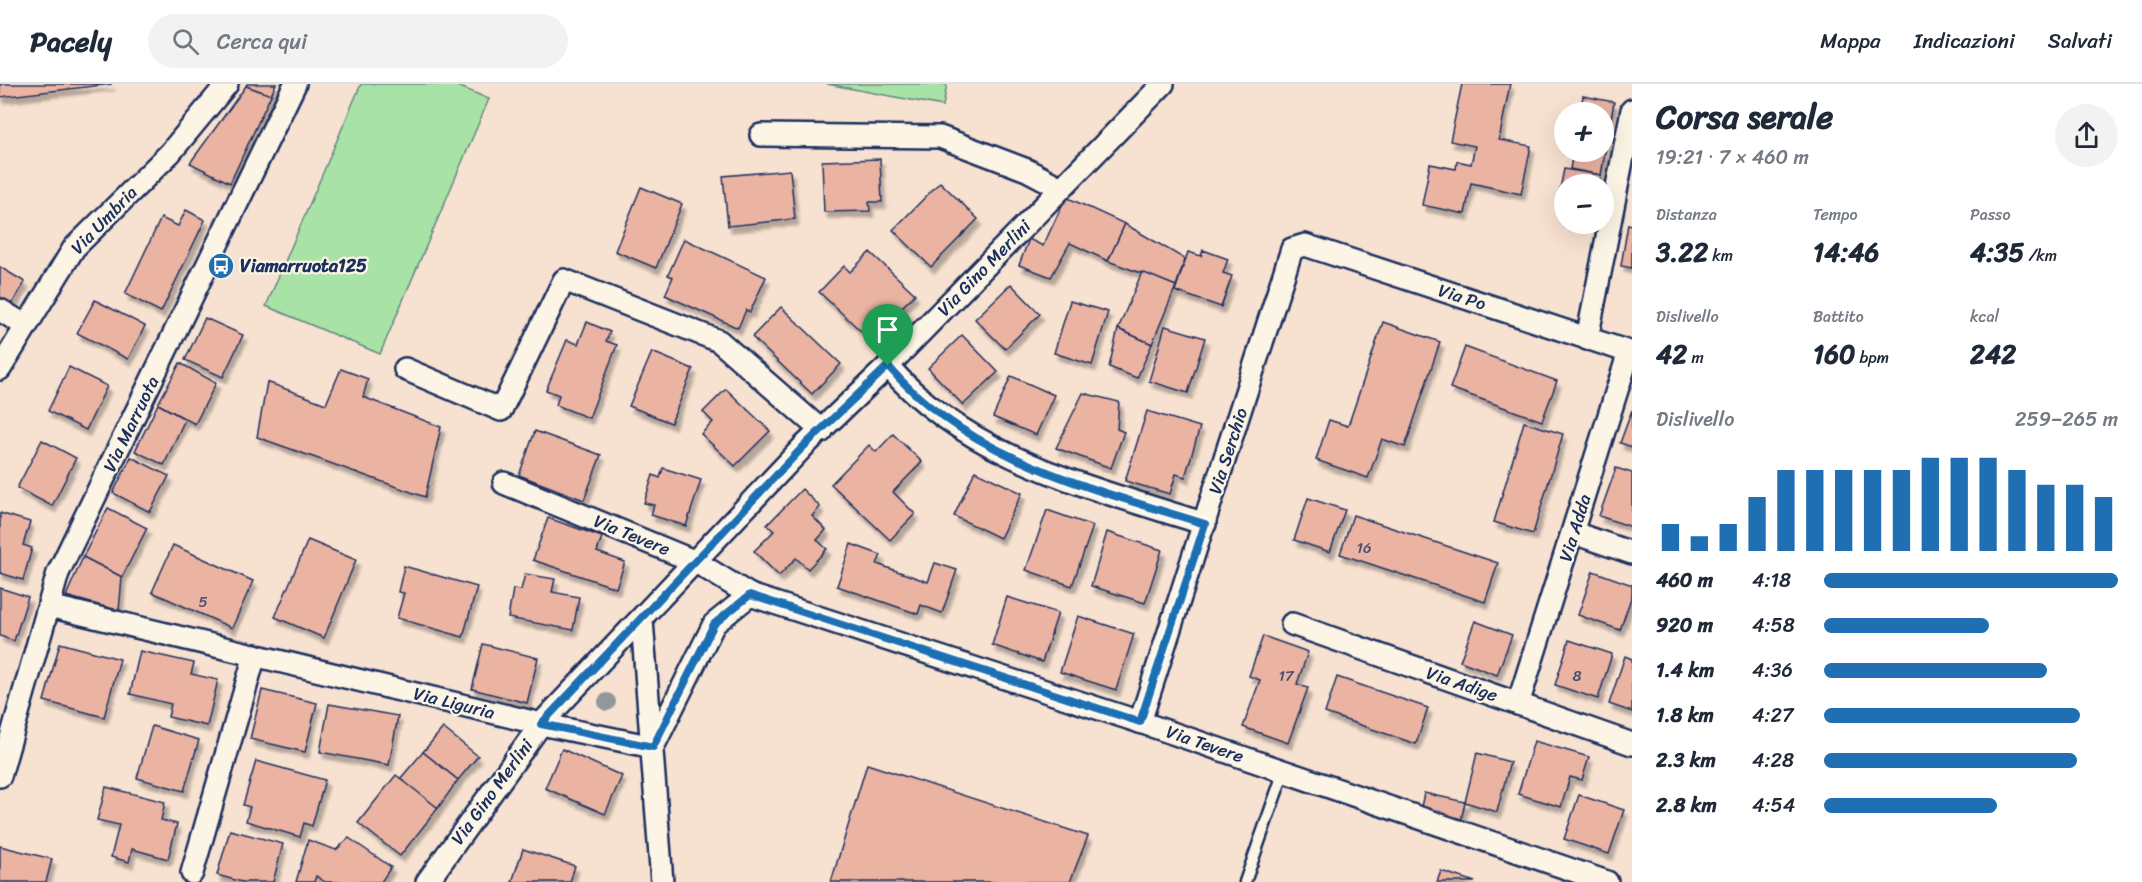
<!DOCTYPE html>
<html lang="it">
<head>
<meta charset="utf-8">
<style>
	body { margin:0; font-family:Sriracha,sans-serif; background:#f2f2f3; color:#1f2937; height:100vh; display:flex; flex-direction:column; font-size:22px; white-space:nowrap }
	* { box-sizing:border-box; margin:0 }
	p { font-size:20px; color:#747a83 }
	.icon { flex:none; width:33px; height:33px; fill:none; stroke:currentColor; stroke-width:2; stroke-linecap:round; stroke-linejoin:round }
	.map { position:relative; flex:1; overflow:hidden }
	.sheet { display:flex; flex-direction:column; background:#fff; width:510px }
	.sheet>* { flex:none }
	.fabs { position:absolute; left:1554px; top:18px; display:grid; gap:12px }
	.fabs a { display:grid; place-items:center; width:60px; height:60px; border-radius:50%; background:#fff; box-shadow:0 6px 24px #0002; font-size:30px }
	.pin { position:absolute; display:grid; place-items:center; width:51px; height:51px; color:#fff; margin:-62px -26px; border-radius:50% 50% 50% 0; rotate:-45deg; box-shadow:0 0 6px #0007 }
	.pin .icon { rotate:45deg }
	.round { display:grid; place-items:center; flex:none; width:63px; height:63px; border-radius:32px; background:#f2f2f3 }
	.headline { display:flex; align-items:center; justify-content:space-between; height:102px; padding:0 24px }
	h1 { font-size:33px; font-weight:700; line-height:45px }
	.stats { display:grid; grid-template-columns:repeat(3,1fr); gap:9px; height:102px; padding:6px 24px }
	.stats div { display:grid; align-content:center }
	.stats b { font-size:26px; font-weight:700 }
	.stats small { font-size:16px; font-weight:400 }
	.stats p { font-size:16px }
	.chart { height:168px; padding:12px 24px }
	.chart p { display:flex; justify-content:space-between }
	.chart svg { width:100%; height:108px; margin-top:6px; stroke:#1f6fb2; stroke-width:6 }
	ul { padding:0 24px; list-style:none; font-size:20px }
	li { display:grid; grid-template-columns:96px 72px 1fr; align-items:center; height:45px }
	li i { height:15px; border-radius:8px; background:#1f6fb2 }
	header { display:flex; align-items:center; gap:36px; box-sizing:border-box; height:84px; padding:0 30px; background:#fff; border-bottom:2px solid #e0e1e3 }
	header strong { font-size:28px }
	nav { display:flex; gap:33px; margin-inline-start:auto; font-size:21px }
	.search { width:420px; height:54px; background:#f2f2f3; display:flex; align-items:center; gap:15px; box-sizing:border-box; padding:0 21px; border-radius:33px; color:#747a83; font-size:22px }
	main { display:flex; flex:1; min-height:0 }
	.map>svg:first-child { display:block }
</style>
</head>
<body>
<header>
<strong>Pacely</strong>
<div class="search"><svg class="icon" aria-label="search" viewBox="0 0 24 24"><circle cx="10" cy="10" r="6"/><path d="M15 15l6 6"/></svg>Cerca qui</div>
<nav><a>Mappa</a><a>Indicazioni</a><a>Salvati</a></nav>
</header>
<main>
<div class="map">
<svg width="1632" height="798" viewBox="0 0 1632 798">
	<defs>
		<filter id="shadow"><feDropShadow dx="3.5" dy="6" stdDeviation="1.5" flood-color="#0004"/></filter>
	</defs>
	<rect width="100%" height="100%" fill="#f7e1d1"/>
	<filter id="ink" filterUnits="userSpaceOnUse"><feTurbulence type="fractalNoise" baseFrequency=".0167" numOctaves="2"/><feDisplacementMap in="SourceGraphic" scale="12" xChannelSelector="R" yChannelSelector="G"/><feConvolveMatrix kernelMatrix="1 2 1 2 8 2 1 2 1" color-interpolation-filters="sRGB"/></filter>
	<g filter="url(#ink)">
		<g fill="#a9e2a7" stroke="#628882" stroke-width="1.5">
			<path d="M361,0H453L489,15L380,270L266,222Z"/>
			<path d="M827,0H947L943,22Z"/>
		</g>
		<g fill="#ebb3a2" stroke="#1b2f5e" stroke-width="1.5" filter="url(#shadow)">
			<path d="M0,0H112L0,13Z"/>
			<path d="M247,0H276L271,11L246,2Z"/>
			<path d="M1462,0H1510L1499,56L1531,62L1521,110L1471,99L1465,130L1422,121L1430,80L1456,85L1457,77L1471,80L1475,62L1450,57Z"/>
			<path d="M246,2L271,11L230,99L190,79Z"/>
			<path d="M1583,12L1614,18L1601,91L1570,85L1573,68H1604V28H1580Z"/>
			<path d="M880,75L882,118H869L870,127L824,128L822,77Z"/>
			<path d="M1564,85L1601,91L1599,100H1564V116L1558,115Z"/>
			<path d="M790,86L795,135L728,142L723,92Z"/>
			<path d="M940,98L978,135L931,183L893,146Z"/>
			<path d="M641,103L682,120L656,184L615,167Z"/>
			<path d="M1066,113L1125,140L1108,177L1070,159L1051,193L1019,181L1029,155L1043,162Z"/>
			<path d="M186,126L205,136L161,228L125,210L161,134L178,142Z"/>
			<path d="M1125,140L1185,175L1176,202L1108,177Z"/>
			<path d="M1628,140L1632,141V184L1621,182Z"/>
			<path d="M684,155L766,193L750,228L746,226L738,244L665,211L673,193L668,191Z"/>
			<path d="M1203,166L1228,175L1223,189L1232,192L1221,223L1175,207L1188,168L1201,172Z"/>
			<path d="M870,168L915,210L895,230L887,223L863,249L819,208L844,182L850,188Z"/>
			<path d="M0,183L25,198L12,220L0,213Z"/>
			<path d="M1142,188L1176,202L1152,260L1118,245Z"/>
			<path d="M1011,200L1040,230L1005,265L975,235Z"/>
			<path d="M95,216L145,242L128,275L77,249Z"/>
			<path d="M1070,217L1108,228L1092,281L1054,269Z"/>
			<path d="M781,223L841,280L812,310L752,253Z"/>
			<path d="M205,234L243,251L223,293L185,276Z"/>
			<path d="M587,238L610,248L606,257L617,261L589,334L556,321L559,311L546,306L567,256L578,260Z"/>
			<path d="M1383,238L1440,258L1405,363L1382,355L1368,394L1316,376L1329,336L1348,342Z"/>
			<path d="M1165,242L1205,254L1188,309L1149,297Z"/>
			<path d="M1118,245L1152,260L1137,294L1109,283Z"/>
			<path d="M962,251L998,288L963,321L928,284Z"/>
			<path d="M1465,263L1557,297L1542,337L1450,304Z"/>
			<path d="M652,268L693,285L671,339L629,322Z"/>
			<path d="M180,279L216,299L195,340L158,320Z"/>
			<path d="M69,283L107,302L86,346L48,327Z"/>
			<path d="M341,285L368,295L363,313L441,343L425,413L257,353L267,298L326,320Z"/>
			<path d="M1011,292L1054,311L1036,351L993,333Z"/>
			<path d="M726,305L770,347L735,382L701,350L713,338L703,328Z"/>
			<path d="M1083,309L1119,318L1117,345L1124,348L1111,384L1056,364Z"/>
			<path d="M158,320L185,335L164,381L135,367Z"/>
			<path d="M1632,326V363L1620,359Z"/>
			<path d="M1147,327L1200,343L1185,393L1176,390L1170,410L1125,397Z"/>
			<path d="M1524,338L1563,350L1533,450L1494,438Z"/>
			<path d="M535,347L601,371L584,416L519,391Z"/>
			<path d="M893,350L922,378L893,408L915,430L890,456L831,400L869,361L876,368Z"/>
			<path d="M42,356L76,374L52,422L17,404Z"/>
			<path d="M131,373L169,392L150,428L113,409Z"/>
			<path d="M663,384L701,396L686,442L651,431L654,421L644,419L653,391L660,394Z"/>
			<path d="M1616,384L1632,389V443L1599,432Z"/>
			<path d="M975,387L1022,409L1000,454L954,432Z"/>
			<path d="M802,405L820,423L812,432L826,446L817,456L827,465L808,485L796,474L779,492L754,467L774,447L767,441Z"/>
			<path d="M1308,414L1345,426L1330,468L1294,456Z"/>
			<path d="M108,424L147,444L122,493L83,473Z"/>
			<path d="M1047,426L1093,442L1072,502L1026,486Z"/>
			<path d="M0,429L30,438L23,461L32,464L23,496L0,489Z"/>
			<path d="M1353,431L1498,479L1485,518L1340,470Z"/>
			<path d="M548,434L602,453L597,468L625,478L616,504L533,476Z"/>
			<path d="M1107,448L1162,466L1145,519L1091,502Z"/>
			<path d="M308,456L356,476L324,554L275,533Z"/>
			<path d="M851,460L881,471L877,480L928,498L935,479L957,486L942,529L921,521L918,530L837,502Z"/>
			<path d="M173,461L253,497L232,544L152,508Z"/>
			<path d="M83,473L122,493L119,527L66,512Z"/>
			<path d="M404,482L477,503L463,553L397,534L404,509L398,508Z"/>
			<path d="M1593,487L1632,501V511L1620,546L1578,531Z"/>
			<path d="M525,490L555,495L552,508L579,513L573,546L508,534L513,505L521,506Z"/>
			<path d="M0,504L28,513L14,557L0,552Z"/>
			<path d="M1007,513L1058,529L1042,578L992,561Z"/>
			<path d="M1078,532L1134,550L1116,606L1060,588Z"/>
			<path d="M1475,537L1512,551L1497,591L1460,577Z"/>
			<path d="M1263,552L1308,568L1297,600L1308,604L1288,659L1243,643L1260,596L1249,592Z"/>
			<path d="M1569,556L1612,570L1598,615L1555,601Z"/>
			<path d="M60,559L120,575L104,633L44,617Z"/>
			<path d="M483,560L538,574L527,619L472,605Z"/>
			<path d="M140,567L194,579L191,590L218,596L207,642L168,633L171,620L130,610Z"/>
			<path d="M1625,572L1632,575V628L1609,620Z"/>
			<path d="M1337,593L1428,624L1416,660L1325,629Z"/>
			<path d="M262,606L317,619L305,668L250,655Z"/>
			<path d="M329,620L398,632L389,681L320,668Z"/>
			<path d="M152,642L199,656L184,707L137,694Z"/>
			<path d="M443,644L478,672L458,696L423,668Z"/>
			<path d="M1534,657L1589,673L1582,696L1570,693L1561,723L1518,710Z"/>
			<path d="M562,665L622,692L605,730L545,704Z"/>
			<path d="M423,668L458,696L438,724L400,695Z"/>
			<path d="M1477,669L1510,678L1497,728L1465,718Z"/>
			<path d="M256,677L325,696L312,742L304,739L300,753L246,737L250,723L243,721Z"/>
			<path d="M867,680L1088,752L1070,798H831Z"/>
			<path d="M396,691L438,724L400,772L358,739Z"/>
			<path d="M106,703L165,718L161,736L177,740L168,775L132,765L129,778L111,773L119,741L97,736Z"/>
			<path d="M1424,709L1465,718L1461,737L1420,728Z"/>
			<path d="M1579,711L1624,726L1609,770L1564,755Z"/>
			<path d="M230,746L283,760L273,798H242L217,791Z"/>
			<path d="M349,754L391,783L381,798H325L316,792L314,798H296L308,756L336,766Z"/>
			<path d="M0,762L52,775L46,798H0Z"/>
			<path d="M523,765L575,782L570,798H512Z"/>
			<path d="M1441,787L1475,798H1437Z"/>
		</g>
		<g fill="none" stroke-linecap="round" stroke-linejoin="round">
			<g stroke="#1b2f5e" stroke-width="15">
				<path id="lane" d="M1245,798L1284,687"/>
			</g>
			<g stroke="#1b2f5e" stroke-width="26">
				<g id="street">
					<path d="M761,51L940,53L1027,86L1061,104"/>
					<path d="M0,226L26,242"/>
					<path d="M1587,255L1632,26"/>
					<path d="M888,282C967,375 1094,404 1205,440"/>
					<path d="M0,285L74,164L170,69L227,0"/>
					<path d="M405,285L501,326L564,196L719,257L822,347"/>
					<path d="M504,399L696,478L750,511L1140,638L1607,798"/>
					<path d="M1574,449L1632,469"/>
					<path d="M49,522L541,640L653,663L714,540L750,511"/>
					<path d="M642,536L662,798"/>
					<path d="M1292,540L1632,660"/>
					<path d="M1518,620L1629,268"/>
					<path d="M1140,638L1292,165L1305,161L1632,269"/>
					<path d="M0,692L58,489L295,0"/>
					<path d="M192,789L255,571"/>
					<path d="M427,798L541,640L803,363L888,282L1163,0"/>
				</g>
			</g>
			<use href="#lane" stroke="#fcf5e5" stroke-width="10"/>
			<use href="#street" stroke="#fcf5e5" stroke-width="21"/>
		</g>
		<circle fill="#91989c" cx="607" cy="618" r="9"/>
	</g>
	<g fill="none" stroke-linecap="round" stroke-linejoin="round" filter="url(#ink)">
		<g stroke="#fff" stroke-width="12">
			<path id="route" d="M888,282C967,375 1094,405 1205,440L1140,638L750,511L714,540L653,663L541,640L803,363Z"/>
		</g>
		<use href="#route" stroke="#1f6fb2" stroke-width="8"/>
	</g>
	<defs>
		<g id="bus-disc" transform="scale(1.35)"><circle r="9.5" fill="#1f6fb2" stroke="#fcf5e5"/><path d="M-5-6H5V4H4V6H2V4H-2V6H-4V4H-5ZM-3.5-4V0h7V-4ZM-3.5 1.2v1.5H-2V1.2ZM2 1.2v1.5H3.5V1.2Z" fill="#fff"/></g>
	</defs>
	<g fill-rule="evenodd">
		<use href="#bus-disc" x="221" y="182"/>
	</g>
	<g text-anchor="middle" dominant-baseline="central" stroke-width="4.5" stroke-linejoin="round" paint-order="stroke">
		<g font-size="15" fill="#4f506f">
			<text x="1364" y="464">16</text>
			<text x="203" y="518">5</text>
			<text x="1286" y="592">17</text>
			<text x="1577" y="592">8</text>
		</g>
		<g font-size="18" fill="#1b2f5e" stroke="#fcf5e5">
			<text transform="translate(104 136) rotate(-46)">Via Umbria</text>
			<text transform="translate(984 184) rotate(-46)">Via Gino Merlini</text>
			<text transform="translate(1462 213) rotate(18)">Via Po</text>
			<text transform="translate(131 340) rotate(-64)">Via Marruota</text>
			<text transform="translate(1228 367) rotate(-72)">Via Serchio</text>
			<text transform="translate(1575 444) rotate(-73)">Via Adda</text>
			<text transform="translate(632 451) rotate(22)">Via Tevere</text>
			<text transform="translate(1462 600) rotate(19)">Via Adige</text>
			<text transform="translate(454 619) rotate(14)">Via Liguria</text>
			<text transform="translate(1205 660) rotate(19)">Via Tevere</text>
			<text transform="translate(492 708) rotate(-54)">Via Gino Merlini</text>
		</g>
		<g font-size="18" font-weight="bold" fill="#1b2f5e" stroke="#fcf5e5" text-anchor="start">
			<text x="240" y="182">Viamarruota125</text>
		</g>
	</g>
</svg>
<div class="fabs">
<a>+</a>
<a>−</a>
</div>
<div class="pin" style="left:888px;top:282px;background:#1e9e55"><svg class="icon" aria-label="arrive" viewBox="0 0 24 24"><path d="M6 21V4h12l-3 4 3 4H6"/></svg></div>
</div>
<section class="sheet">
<div class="headline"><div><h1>Corsa serale</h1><p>19:21 · 7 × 460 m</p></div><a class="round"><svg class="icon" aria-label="share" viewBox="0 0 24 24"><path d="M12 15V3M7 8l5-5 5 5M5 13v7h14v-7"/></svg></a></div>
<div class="stats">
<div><p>Distanza</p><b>3.22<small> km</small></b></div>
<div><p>Tempo</p><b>14:46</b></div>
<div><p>Passo</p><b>4:35<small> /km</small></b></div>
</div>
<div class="stats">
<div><p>Dislivello</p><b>42<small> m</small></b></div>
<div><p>Battito</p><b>160<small> bpm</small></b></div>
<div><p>kcal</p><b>242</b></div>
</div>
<div class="chart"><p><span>Dislivello</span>259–265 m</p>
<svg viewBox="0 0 160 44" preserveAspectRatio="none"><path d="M5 44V33M15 44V38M25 44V33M35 44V22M45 44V11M55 44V11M65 44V11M75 44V11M85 44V11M95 44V6M105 44V6M115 44V6M125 44V11M135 44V17M145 44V17M155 44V22"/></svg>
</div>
<ul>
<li><b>460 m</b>4:18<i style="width:100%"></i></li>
<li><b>920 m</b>4:58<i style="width:56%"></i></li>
<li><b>1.4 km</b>4:36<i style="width:76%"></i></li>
<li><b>1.8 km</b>4:27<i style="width:87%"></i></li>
<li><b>2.3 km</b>4:28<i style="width:86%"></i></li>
<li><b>2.8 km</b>4:54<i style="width:59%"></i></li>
</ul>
</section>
</main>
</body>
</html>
